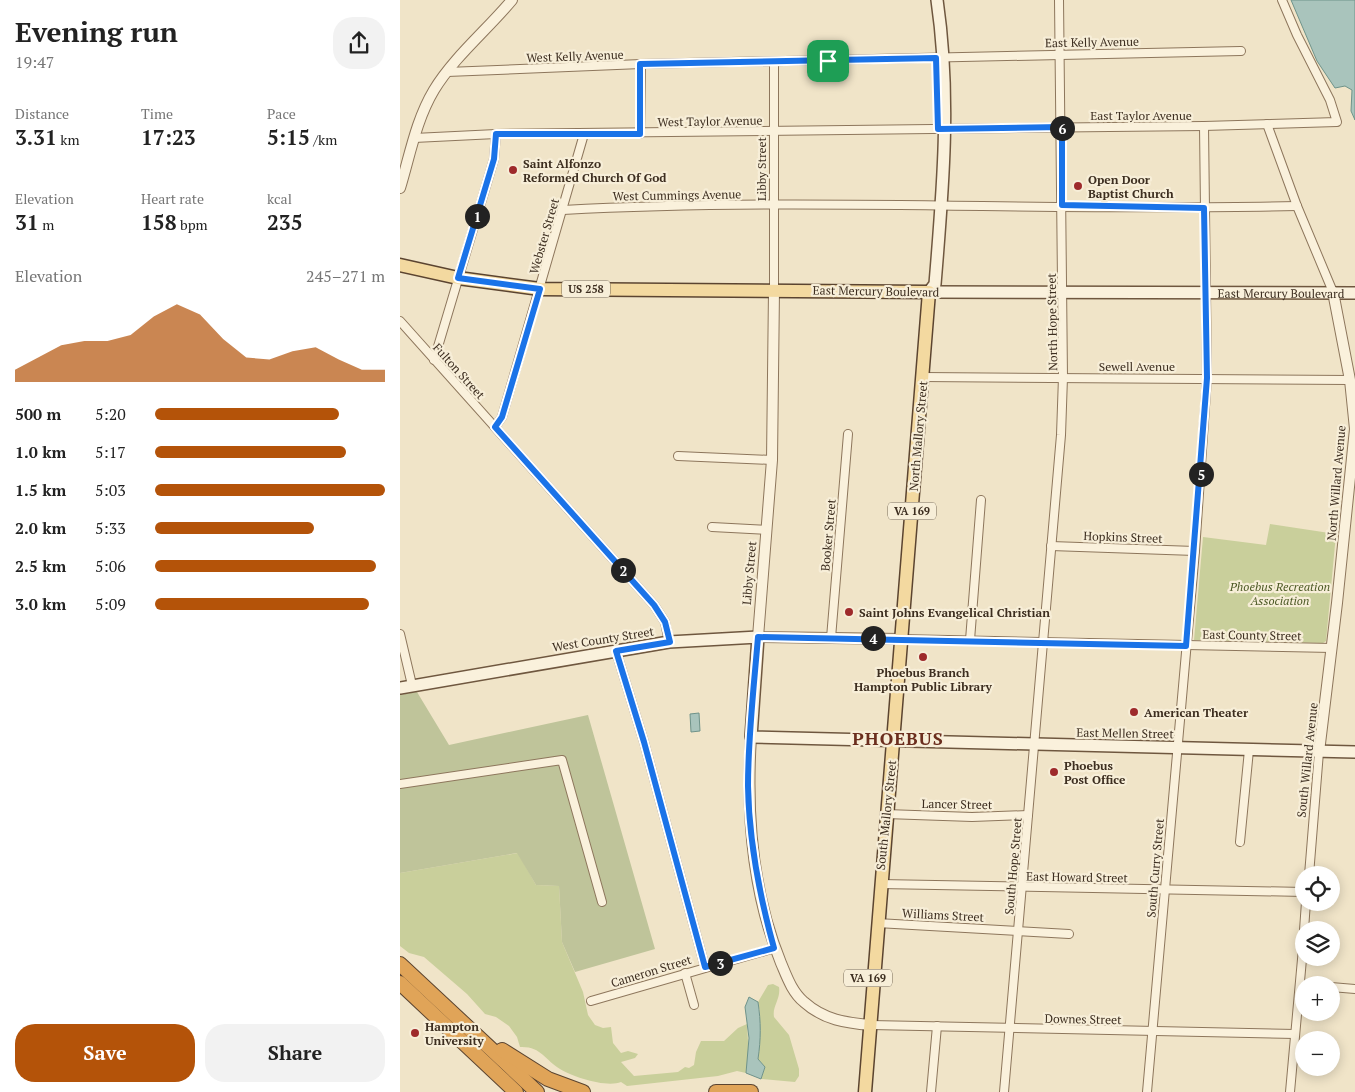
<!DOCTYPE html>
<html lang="en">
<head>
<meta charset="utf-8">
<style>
	body { margin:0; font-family:"PT Serif",serif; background:#f2f2f2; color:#222; height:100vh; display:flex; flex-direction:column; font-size:19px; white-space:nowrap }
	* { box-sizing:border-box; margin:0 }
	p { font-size:16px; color:#767676 }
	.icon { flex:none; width:28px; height:28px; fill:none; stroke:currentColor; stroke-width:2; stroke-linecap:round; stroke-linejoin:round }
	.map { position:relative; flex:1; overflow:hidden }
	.side { display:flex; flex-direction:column; background:#fff; width:400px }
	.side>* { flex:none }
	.controls { position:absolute; left:895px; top:866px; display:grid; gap:10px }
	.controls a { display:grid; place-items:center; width:45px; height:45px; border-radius:50%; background:#fff; box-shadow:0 2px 12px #0003; font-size:25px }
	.pin { position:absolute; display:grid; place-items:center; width:42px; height:42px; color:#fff; margin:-21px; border-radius:10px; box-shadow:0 2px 8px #0006 }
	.km { position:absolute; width:25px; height:25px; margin:-12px; border-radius:50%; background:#222; color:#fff; font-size:14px; line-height:25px; text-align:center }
	.round { display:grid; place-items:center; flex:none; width:52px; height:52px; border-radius:20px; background:#f2f2f2 }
	.head { display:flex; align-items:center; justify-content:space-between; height:85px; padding:0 15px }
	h1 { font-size:28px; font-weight:600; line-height:38px }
	.figures { display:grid; grid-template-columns:repeat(3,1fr); gap:8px; height:85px; padding:5px 15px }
	.figures div { display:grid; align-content:center }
	.figures b { font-size:21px; font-weight:600 }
	.figures small { font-size:14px; font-weight:400 }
	.figures p { font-size:14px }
	.chart { height:140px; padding:10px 15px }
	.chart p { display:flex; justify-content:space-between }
	.chart svg { width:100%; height:90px; margin-top:5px; fill:#b45309; opacity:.7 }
	.cta { display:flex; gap:10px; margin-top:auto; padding:10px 15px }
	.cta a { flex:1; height:58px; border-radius:20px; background:#b45309; color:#fff; font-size:20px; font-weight:600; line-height:58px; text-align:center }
	.cta a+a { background:#f2f2f2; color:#222 }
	ul { padding:0 15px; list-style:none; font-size:16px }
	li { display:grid; grid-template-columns:80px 60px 1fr; align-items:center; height:38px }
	li i { height:12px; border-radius:6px; background:#b45309 }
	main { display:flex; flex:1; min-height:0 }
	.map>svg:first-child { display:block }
</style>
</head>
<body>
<main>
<section class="side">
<div class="head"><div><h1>Evening run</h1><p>19:47</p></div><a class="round"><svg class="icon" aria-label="share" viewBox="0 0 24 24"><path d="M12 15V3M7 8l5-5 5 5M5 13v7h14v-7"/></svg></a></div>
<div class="figures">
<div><p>Distance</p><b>3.31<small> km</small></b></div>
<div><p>Time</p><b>17:23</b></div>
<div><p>Pace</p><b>5:15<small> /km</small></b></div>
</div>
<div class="figures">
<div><p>Elevation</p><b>31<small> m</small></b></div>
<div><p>Heart rate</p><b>158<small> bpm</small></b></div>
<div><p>kcal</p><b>235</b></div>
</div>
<div class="chart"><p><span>Elevation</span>245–271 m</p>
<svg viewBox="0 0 160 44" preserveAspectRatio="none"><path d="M0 44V38L10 32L20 26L30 24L40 24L50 21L60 12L70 6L80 11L90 23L100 32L110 33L120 29L130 27L140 33L150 38L160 38V44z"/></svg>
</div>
<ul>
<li><b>500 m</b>5:20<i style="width:80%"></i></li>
<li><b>1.0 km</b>5:17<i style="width:83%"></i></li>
<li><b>1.5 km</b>5:03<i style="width:100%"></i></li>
<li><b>2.0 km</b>5:33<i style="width:69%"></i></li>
<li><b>2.5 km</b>5:06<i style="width:96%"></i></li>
<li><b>3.0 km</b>5:09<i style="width:93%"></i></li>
</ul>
<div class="cta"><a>Save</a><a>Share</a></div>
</section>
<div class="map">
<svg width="955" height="1092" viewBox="0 0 955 1092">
	<rect width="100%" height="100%" fill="#f0e4c8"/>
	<g fill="#c9cf9b">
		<path d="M870,524L936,534L926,641L923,643L794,640L803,537L866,545Z"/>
		<path d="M118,853L136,885L159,886L162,942L183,992L188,1015L195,1025L203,1028L211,1027L213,1043L221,1053L228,1051L238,1054L235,1058L221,1062L234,1076L278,1072L285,1067L289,1068L294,1065L296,1052L301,1041H324L338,1028L347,1024L349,1058L346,1073L337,1071L318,1076L227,1086L221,1082C207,1088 173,1077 160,1069C145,1060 141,1046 120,1047L117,1037L109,1026L96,1017L85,1014L67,994L24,957L9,953L0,946V873Z"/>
		<path d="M373,984L379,987C381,999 372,1006 374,1017L389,1035L399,1069V1076L395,1082L361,1079L365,1067L358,1059L360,1013L358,1002L368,985Z"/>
	</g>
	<path fill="#bfc49a" d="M17,692L49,745L188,715L255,949L175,972L162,942L159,886L136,885L117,853L0,873V695Z"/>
	<g fill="#a9c4bc" stroke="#6f938a">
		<path d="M891,0H955V120L951,111L952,90L945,86L935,88L917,61Z"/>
		<path d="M299,713L300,731L291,732L290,714Z"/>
		<path d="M349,997L358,1002C361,1022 361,1039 358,1059L365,1067L361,1079L346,1073L349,1038L345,1007Z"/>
	</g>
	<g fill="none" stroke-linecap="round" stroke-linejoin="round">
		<g stroke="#8d765c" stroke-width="10">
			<g id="minor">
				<path d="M374,62V290"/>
				<path d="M47,72L241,64L841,51"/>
				<path d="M867,124L897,206L933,292"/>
				<path d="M240,134L241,64"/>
				<path d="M14,138L96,134L804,126L937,122L930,100L897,35L882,0"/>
				<path d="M163,210C407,197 653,212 897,206"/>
				<path d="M0,321L254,605L265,622L269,642"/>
				<path d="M34,360L94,159L96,134"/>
				<path d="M523,377L950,380"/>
				<path d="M95,427L102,417L184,134"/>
				<path d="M278,456L372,460"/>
				<path d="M312,527L367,530"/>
				<path d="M651,546L795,551"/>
				<path d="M0,634L12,685"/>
				<path d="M431,638L448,434"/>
				<path d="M501,639L932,648"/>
				<path d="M570,640L581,500"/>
				<path d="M216,651L244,742L305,967"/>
				<path d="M0,784L162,760L202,902"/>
				<path d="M486,814L572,817L628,815"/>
				<path d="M840,842L849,750"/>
				<path d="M909,875L919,752"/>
				<path d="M480,884L904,892"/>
				<path d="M477,923L669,934"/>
				<path d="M904,930L906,902"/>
				<path d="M285,973L294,1005"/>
				<path d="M931,987L955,989"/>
				<path d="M191,1001L375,948"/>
				<path d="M471,1025L895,1034"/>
				<path d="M531,1092L537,1026"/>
				<path d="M604,1092L661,435L663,377L659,0"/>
				<path d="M747,1092L795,551L807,378L804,126"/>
				<path d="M890,1092L904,937"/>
			</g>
		</g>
		<g stroke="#8d765c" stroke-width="12">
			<g id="tertiary">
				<path d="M0,188C10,155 16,120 34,90C54,57 87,30 112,0"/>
				<path d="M374,290L372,460L358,637L501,639"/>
				<path d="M351,737C346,814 352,892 381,963C387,977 392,992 404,1002C424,1020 446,1023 471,1025"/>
				<path d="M919,752L937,603L955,429L950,380L933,292"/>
			</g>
		</g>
		<g stroke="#6f573f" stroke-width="14">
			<g id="secondary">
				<path id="s1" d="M529,292L955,293"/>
				<path d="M529,292L535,284C543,189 551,95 537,0"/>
				<path d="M0,688L269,642L358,637L351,737L955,752"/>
			</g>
		</g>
		<g stroke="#5b4430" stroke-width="15">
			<path id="primary" d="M0,265L58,278L140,289L529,292L465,1092"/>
		</g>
		<g stroke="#5b4430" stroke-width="16">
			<g id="motorway">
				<path d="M0,964L137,1092"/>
				<path d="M0,983L116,1092"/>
				<path d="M102,1050L148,1079L183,1092"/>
				<path d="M316,1092H351"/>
			</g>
		</g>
		<use href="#minor" stroke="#faf1dc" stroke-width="8"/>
		<use href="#tertiary" stroke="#faf1dc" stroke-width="10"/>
		<use href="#secondary" stroke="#faf1dc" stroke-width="11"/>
		<use href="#primary" stroke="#f3d9a0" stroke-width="12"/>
		<use href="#motorway" stroke="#e0a458" stroke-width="14"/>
	</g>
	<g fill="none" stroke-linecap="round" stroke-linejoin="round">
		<g stroke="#fff" stroke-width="10">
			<path id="route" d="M536,58L538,129L662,127V205L804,208L807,378L786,646L358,637C354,686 348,736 348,786C349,841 359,894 374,948L305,967L244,742L216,651L270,642L265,622L254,605L95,427L102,417L140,289L58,278L94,159L96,134H240V64Z"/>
		</g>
		<use href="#route" stroke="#1a73e8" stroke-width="6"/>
	</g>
	<g fill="#9e2a2b" stroke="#f7eed8" stroke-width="2">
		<circle cx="113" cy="170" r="5"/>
		<circle cx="678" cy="186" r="5"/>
		<circle cx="449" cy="612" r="5"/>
		<circle cx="523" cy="657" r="5"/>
		<circle cx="734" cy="712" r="5"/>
		<circle cx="654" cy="772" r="5"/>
		<circle cx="15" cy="1033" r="5"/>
	</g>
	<g text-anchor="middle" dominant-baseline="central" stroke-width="4.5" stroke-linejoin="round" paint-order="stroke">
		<g fill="#f7eed8" stroke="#756857" stroke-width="1">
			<rect x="162" y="280.5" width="48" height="17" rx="4"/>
			<rect x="488" y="502.5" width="48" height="17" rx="4"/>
			<rect x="444" y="969.5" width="48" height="17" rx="4"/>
		</g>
		<g font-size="11" font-weight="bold" fill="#3d2e20">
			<text x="186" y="289">US 258</text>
			<text x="512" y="511">VA 169</text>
			<text x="468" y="978">VA 169</text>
		</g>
		<g font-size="12" fill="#3d2e20" stroke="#f7eed8">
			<text transform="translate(692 42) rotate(-1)">East Kelly Avenue</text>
			<text transform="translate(175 56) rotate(-2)">West Kelly Avenue</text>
			<text x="741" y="115">East Taylor Avenue</text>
			<text transform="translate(310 121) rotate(-1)">West Taylor Avenue</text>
			<text transform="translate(361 169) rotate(-90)">Libby Street</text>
			<text transform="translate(277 195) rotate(-1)">West Cummings Avenue</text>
			<text transform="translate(144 236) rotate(-74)">Webster Street</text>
			<text transform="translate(476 291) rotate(1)">East Mercury Boulevard</text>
			<text stroke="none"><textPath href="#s1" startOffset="352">East Mercury Boulevard</textPath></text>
			<text transform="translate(652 322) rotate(-91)">North Hope Street</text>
			<text x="737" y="366">Sewell Avenue</text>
			<text transform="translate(59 371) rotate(48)">Fulton Street</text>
			<text transform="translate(518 436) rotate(-85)">North Mallory Street</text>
			<text transform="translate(936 483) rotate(-85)">North Willard Avenue</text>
			<text transform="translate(428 535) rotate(-85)">Booker Street</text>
			<text transform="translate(723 537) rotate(2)">Hopkins Street</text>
			<text transform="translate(349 573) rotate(-85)">Libby Street</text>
			<text transform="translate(852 635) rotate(1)">East County Street</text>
			<text transform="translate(203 639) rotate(-9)">West County Street</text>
			<text transform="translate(725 733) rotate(1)">East Mellen Street</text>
			<text transform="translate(907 760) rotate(-84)">South Willard Avenue</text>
			<text transform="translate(557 804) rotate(1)">Lancer Street</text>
			<text transform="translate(486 815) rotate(-84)">South Mallory Street</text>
			<text transform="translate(613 866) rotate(-85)">South Hope Street</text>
			<text transform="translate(755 868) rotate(-85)">South Curry Street</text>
			<text transform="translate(677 877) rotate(1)">East Howard Street</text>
			<text transform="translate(543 915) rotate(3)">Williams Street</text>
			<text transform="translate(251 971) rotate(-17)">Cameron Street</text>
			<text transform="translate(683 1019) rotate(1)">Downes Street</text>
		</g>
		<g font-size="12" font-weight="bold" fill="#3d2e20" stroke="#f7eed8" text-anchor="start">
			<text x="123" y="163">Saint Alfonzo<tspan x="123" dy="14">Reformed Church Of God</tspan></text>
			<text x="688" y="179">Open Door<tspan x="688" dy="14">Baptist Church</tspan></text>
			<text x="459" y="612">Saint Johns Evangelical Christian</text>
			<text x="523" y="672" text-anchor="middle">Phoebus Branch<tspan x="523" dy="14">Hampton Public Library</tspan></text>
			<text x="744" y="712">American Theater</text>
			<text x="664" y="765">Phoebus<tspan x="664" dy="14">Post Office</tspan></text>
			<text x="25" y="1026">Hampton<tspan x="25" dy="14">University</tspan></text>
		</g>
		<g font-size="12" font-style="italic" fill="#4d5a26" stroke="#f7eed8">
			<text x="880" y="586">Phoebus Recreation<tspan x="880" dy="14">Association</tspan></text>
		</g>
		<g font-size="18" font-weight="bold" letter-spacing="1" fill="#6b2e1e" stroke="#f7eed8">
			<text x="498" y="738">PHOEBUS</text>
		</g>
	</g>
</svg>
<div class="controls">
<a><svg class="icon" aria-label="locate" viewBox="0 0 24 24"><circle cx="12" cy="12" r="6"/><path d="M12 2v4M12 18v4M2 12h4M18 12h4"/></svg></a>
<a><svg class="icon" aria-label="layers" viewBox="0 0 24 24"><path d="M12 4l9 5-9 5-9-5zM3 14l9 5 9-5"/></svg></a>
<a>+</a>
<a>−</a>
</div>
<div class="pin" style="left:428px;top:61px;background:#1e9e55"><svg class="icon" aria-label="arrive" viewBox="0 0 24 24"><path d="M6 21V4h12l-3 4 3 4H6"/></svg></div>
<b class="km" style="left:77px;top:216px">1</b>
<b class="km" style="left:223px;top:570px">2</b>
<b class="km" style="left:320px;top:963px">3</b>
<b class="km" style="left:473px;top:638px">4</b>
<b class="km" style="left:801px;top:474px">5</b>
<b class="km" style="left:662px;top:128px">6</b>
</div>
</main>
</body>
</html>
